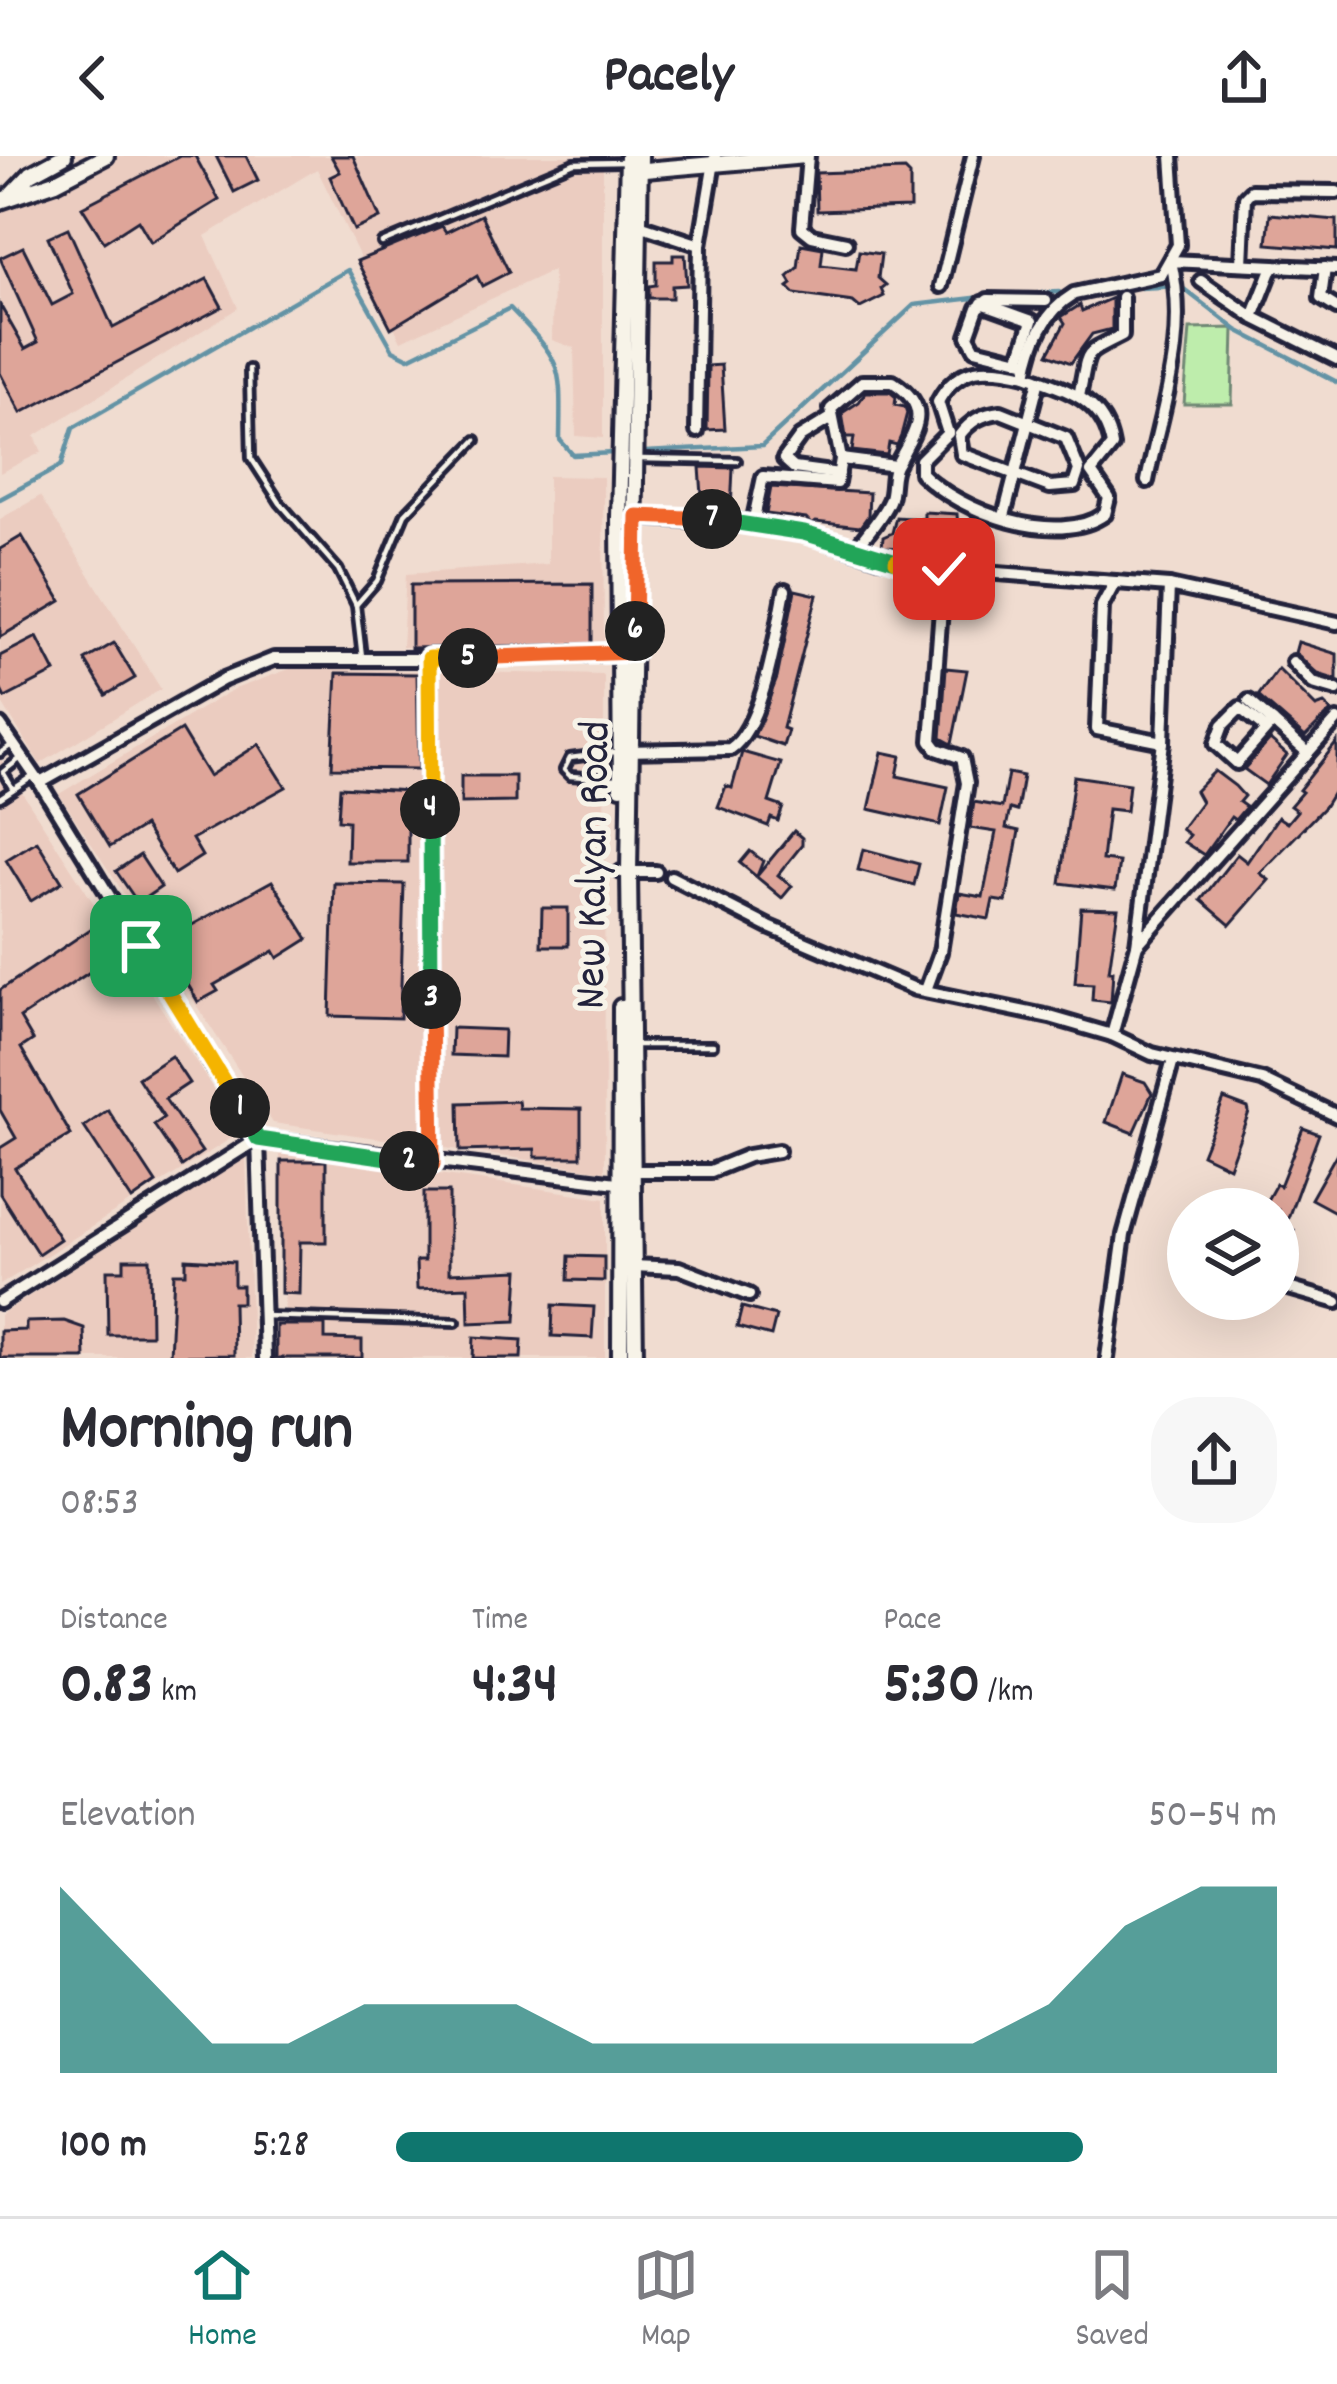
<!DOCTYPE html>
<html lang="en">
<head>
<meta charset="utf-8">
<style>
	body { margin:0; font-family:Dekko,sans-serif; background:#f7f7f7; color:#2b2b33; height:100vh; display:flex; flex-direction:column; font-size:45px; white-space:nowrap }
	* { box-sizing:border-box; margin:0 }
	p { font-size:39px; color:#7c7c81 }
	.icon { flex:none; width:66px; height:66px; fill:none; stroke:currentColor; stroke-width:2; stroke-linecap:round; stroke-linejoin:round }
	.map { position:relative; height:1202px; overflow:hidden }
	.sheet { display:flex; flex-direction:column; background:#fff; flex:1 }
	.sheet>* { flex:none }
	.tools { position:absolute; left:1167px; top:1032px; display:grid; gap:24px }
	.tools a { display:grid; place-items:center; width:132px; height:132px; border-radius:50%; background:#fff; box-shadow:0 12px 48px #0002; font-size:60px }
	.pin { position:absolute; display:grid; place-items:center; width:102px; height:102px; color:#fff; margin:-51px; border-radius:24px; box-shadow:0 6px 18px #0006 }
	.km { position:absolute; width:60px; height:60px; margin:-30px; border-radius:50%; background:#222; color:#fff; font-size:33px; line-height:60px; text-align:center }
	.round { display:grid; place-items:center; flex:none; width:126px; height:126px; border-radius:48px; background:#f7f7f7 }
	.summary { display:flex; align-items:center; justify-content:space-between; height:204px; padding:0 60px }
	h1 { font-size:66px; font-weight:700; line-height:90px }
	.metrics { display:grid; grid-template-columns:repeat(3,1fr); gap:18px; height:204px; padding:12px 60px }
	.metrics div { display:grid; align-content:center }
	.metrics b { font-size:60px; font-weight:700 }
	.metrics small { font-size:33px; font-weight:400 }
	.metrics p { font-size:33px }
	.chart { height:336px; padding:24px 60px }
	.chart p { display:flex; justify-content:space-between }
	.chart svg { width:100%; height:216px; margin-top:12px; fill:#0f766e; opacity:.7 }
	ul { padding:0 60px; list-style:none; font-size:39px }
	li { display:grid; grid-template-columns:192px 144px 1fr; align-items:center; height:90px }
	li i { height:30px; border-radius:15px; background:#0f766e }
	header { display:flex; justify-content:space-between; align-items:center; height:156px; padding:0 60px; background:#fff; font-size:54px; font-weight:700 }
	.menu { display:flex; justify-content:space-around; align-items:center; height:168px; border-top:3px solid #e1e1e2; background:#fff; font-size:33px; color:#7c7c81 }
	.menu a { display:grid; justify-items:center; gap:6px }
	.menu .selected { color:#0f766e }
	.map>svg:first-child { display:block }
</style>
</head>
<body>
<header><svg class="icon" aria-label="back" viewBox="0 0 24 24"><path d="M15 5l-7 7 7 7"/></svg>Pacely<svg class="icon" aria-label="share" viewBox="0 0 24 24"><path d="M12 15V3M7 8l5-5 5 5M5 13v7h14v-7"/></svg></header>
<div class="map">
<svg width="1337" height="1202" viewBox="0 0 1337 1202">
	<rect width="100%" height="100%" fill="#f0dcd0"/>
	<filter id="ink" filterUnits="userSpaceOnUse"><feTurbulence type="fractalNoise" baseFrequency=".00833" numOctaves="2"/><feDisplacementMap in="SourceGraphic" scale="24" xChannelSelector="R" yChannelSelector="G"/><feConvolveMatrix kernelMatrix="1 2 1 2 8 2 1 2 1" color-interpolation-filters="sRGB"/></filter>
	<g filter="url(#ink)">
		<g fill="#ebccc0">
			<path d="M108,0H603V282L576,280L574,192L552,184L553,114L401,185L317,13L205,80L238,152L35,280L42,296L0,317V57Z"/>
			<path d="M548,320L603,321L604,496L402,491L406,418L548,408Z"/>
			<path d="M40,340L161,533L40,608L0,544V363Z"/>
			<path d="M292,512L604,519L605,1015L273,967L59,638L232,534Z"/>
			<path d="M0,602L241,976L0,1129Z"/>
			<path d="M280,995L605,1042V1202H286Z"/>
			<path d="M246,1001L252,1202H0V1159Z"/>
		</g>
		<path fill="#beedac" stroke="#708874" stroke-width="3" d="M1234,172L1232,248H1184L1190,173Z"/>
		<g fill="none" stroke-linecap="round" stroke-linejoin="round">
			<g stroke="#6393a5" stroke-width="4.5">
				<path d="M1140,132L1180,130L1237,174L1337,226"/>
				<path d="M1002,139L1059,136"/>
				<path d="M645,296L762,290L914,149L991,140"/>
				<path d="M0,343L61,310L73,272L348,114L393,194L409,202L510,152C564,208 561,207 560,284L573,299L614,297"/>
			</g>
		</g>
		<g fill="#dea599" stroke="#22223b" stroke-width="3">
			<path d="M180,0H195L219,44L151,86L138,64L104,86L82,51Z"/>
			<path d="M216,0H246L258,24L234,36Z"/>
			<path d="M331,0H353L380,62L354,74L330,21L340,16Z"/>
			<path d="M905,14L910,19V52L817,55L816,17Z"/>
			<path d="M1270,58L1337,64V94L1267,88Z"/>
			<path d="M481,59L509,116L482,130L477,120L391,172L357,105L442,70L446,76Z"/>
			<path d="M68,72L113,172L207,123L222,151L21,257L0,217V149L25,193L38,186L0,102L23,91L52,149L73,138L48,81Z"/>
			<path d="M801,88L823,92L821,109L856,113L859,95L881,98L878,122L886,129L881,133L884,140L860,152L853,146L795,138L788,131L792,128L788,121L798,112Z"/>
			<path d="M673,99H685L687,129L672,130V142H649V130L656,129V105H673Z"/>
			<path d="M1112,142V173L1092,178L1071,207L1048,198L1065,167L1061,161L1080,149L1082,155Z"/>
			<path d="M721,209L725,273L707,274L708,210Z"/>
			<path d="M866,236H890L896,241L895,249L905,251L907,257L901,280L897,289L889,287L887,299L852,295L854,281H846L842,257L859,246Z"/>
			<path d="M700,311L733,312L731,354H703Z"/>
			<path d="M771,331L869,337L868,360L860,371L816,366L812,369L806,363L766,358Z"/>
			<path d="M924,356L957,358L959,385L925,383L924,393L882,391L883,381L892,377L896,361L924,363Z"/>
			<path d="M22,380L61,445L0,481V393Z"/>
			<path d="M592,428V488L411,492V429Z"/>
			<path d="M795,434L817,439L783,572L788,574L783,590L754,580L777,522Z"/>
			<path d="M37,481L55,516L5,542L0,532V500Z"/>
			<path d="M1298,486L1337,498V524L1318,518L1295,497Z"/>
			<path d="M114,487L135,522L106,539L85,504Z"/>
			<path d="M946,512L967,514L952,588L941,582Z"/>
			<path d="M1278,513L1316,551L1324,548L1331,555L1305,581L1258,540Z"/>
			<path d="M337,517L417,518L419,613L332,612Z"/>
			<path d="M181,574L209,620L259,588L286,631L192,683L202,700L174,718L144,670L110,691L78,638Z"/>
			<path d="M1270,584L1287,599L1266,629L1244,613Z"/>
			<path d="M1337,586V630L1324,651L1260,717L1269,724L1230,769L1201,744L1237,698L1247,706L1278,661L1287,667L1297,655L1290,650L1302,636L1299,634Z"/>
			<path d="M742,596L781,607L769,646L783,651L778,665L771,662L768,670L718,651L726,630L732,632Z"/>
			<path d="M882,596L901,600L897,620L948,631L940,669L869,653Z"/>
			<path d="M1215,615L1235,630L1244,640L1239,646L1246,651L1235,664L1231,661L1204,699L1184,686L1189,679L1181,673L1201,646L1195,635Z"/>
			<path d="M1008,617L1023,620L1017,655L1010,653L1006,672L1019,675L1006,746L993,744L989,763L956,757L959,737L983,741L996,676L970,672L974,646L1002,651Z"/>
			<path d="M461,620H515V646L461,647Z"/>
			<path d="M1074,620L1129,628L1126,655L1108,653L1102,704L1119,706L1115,734L1060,727Z"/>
			<path d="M340,631L408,635V706H347L348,665L338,664Z"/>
			<path d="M794,675L802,682V689L778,719L792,730L782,742L740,707L750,695L763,705L757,720Z"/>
			<path d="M37,685L62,726L31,745L6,704Z"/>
			<path d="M863,693L919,708L914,729L858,714Z"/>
			<path d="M140,699L161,731L138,747L116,715Z"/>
			<path d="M272,725L308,783L278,802L274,795L214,829L218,835L198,846L163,785Z"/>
			<path d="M334,727L404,728L400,862L330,860Z"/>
			<path d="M542,752H568V790H541Z"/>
			<path d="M1081,752L1118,753L1109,815H1113L1111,846L1092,844L1093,828L1075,827Z"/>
			<path d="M92,772L111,802L20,862L33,884L21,892L71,979L15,1012L60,1083L38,1098L0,1038V992L16,982L0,954V834Z"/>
			<path d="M452,872L504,874L503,901L451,899Z"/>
			<path d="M171,900L189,927L165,943L202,996L182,1010L154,969L164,962L138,922Z"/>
			<path d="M1122,918L1145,926L1152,937L1134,977L1106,966Z"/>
			<path d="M1224,943L1248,952L1249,956L1229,1011L1202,998Z"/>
			<path d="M518,945L519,952L581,953V1001H535V993L460,995L459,947Z"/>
			<path d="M108,954L156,1027L132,1044L84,971Z"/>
			<path d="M1303,972L1319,978L1285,1070L1294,1074L1287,1086L1280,1082L1278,1086V1053H1262L1276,1028L1280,1030Z"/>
			<path d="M1337,997V1057L1311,1043Z"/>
			<path d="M281,1005H326V1086H300L299,1138L281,1137Z"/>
			<path d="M424,1036H449V1117L519,1114L516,1165L469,1167L468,1131L417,1133L416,1105H424Z"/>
			<path d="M569,1100L604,1101V1125L568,1124Z"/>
			<path d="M124,1103H150L151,1179H108L107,1114H124Z"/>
			<path d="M186,1103L234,1106V1130H242V1147H233L234,1199L170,1200L174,1117H186Z"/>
			<path d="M553,1149L594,1151L592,1182L552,1180Z"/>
			<path d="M742,1151L776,1160L771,1180L737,1171Z"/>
			<path d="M64,1165L84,1172L85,1202H0V1175L26,1174V1166Z"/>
			<path d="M276,1169H325V1183L362,1184V1202H276Z"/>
			<path d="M474,1181L522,1184L521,1202H473Z"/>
		</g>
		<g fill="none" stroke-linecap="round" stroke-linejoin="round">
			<g stroke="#22223b" stroke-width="14">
				<g id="lane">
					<path d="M382,87L574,7L624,6"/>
					<path d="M249,213L251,302L280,347L338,413L356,449L362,501"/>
					<path d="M641,303L737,305"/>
					<path d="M356,449L377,425L405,358L476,284"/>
					<path d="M615,596L570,602L564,614L570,620L616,623"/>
					<path d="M0,597L13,588"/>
					<path d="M13,633L3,616L22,601"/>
					<path d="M0,642L35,619"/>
					<path d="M634,889H713"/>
					<path d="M264,1160L456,1166"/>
				</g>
			</g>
			<g stroke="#22223b" stroke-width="20">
				<g id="street">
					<path d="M808,0L802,72L812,80L846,87"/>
					<path d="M639,69L700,89"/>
					<path d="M1242,108L1245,41L1251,35L1337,36"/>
					<path d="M1273,110L1253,161L1337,203"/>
					<path d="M1325,112L1321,142L1337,152"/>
					<path d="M1201,125L1253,161"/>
					<path d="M941,130L973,0"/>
					<path d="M982,147L1032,165L1019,204"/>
					<path d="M1028,206L975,193L968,180L978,152L988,144L1046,145"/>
					<path d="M1079,240C1090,190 1080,201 1122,179V141"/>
					<path d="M1001,256L1066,282L1079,314L1074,329L1050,331L962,298L959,280C970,265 982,258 1001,256Z"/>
					<path d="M831,262L800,281L784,303L794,312L839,318"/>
					<path d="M697,275L700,89L715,0"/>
					<path d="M948,277L921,304V317C959,356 1058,392 1105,358L1109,342L1091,316L1112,290C1104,242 1065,234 1026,219C1032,186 1044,156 1074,138L1161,119L1178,89L1172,0"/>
					<path d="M948,277L938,246C958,208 989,210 1026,219"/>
					<path d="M841,303L895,310"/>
					<path d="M1147,325C1162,250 1189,184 1171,105L1337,113"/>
					<path d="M1004,360L1039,224"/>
					<path d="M629,361L753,367L804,377L879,402L944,413L1169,430"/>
					<path d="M753,367L763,321L837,327L841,303L831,253L862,226H893C934,253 915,274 897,308C890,318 894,334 889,345C881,363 866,378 855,394"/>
					<path d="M1115,426L1102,450L1097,573L1163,586"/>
					<path d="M1293,506L1313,527L1337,534"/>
					<path d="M1249,545L1308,597"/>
					<path d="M0,569L40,627L258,983L265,1202"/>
					<path d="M1266,573L1240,552L1223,569L1216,588L1237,607L1273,566"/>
					<path d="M623,595L730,593C764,571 777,473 785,434"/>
					<path d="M40,627L224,523L274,503H429"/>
					<path d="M621,716H656"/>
					<path d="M671,721L769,771L915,833L1050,861L1112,879L1152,898L1262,924L1337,960"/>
					<path d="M1137,789L1163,586L1169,430L1337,467"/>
					<path d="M926,834L940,796L967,627L962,602L937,593L931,585L944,413"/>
					<path d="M1112,879L1137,789L1337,564"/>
					<path d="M433,1008L429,503L626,497"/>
					<path d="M625,1015H711L748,1000L778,995"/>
					<path d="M632,1110L679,1112L749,1139"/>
					<path d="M1278,1129L1337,1146"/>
					<path d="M0,1146L258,983L625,1028"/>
					<path d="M1107,1202L1124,1079L1173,904"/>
				</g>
			</g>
			<g stroke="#22223b" stroke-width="22">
				<g id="secondary">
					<path d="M633,15L806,0"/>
					<path d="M12,38L31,18L64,0"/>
					<path d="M0,45L56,26L106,0"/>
					<path d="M621,631L619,361L628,0"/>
					<path d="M620,1202L621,851"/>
					<path d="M635,1202L629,716L640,0"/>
				</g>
			</g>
			<use href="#lane" stroke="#f7f3e8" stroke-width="4.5"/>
			<use href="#street" stroke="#f7f3e8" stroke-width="10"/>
			<use href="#secondary" stroke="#f7f3e8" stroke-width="14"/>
		</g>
	</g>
	<g fill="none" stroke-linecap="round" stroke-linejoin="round" filter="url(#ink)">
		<g stroke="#fff" stroke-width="24">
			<path id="split-1" d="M141,790L240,952"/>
		</g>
		<g stroke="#fff" stroke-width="24">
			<path id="split-2" d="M240,952L258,983L409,1005"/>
		</g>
		<g stroke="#fff" stroke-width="24">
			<path id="split-3" d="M409,1005L433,1008L431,843"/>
		</g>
		<g stroke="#fff" stroke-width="24">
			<path id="split-4" d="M430,653L431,843"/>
		</g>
		<g stroke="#fff" stroke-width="24">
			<path id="split-5" d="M430,653L429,502H468"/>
		</g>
		<g stroke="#fff" stroke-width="24">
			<path id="split-6" d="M468,502L635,496V475"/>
		</g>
		<g stroke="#fff" stroke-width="24">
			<path id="split-7" d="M635,475L637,360L712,363"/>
		</g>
		<g stroke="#fff" stroke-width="24">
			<path id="split-8" d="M712,363L804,377L896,405"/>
		</g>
		<g stroke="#fff" stroke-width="24">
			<path id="split-9" d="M896,405L944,413"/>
		</g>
		<use href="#split-1" stroke="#f5b400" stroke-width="15"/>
		<use href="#split-2" stroke="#22a559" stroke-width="15"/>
		<use href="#split-3" stroke="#f0652b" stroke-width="15"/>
		<use href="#split-4" stroke="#22a559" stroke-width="15"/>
		<use href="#split-5" stroke="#f5b400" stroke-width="15"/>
		<use href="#split-6" stroke="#f0652b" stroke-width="15"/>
		<use href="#split-7" stroke="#f0652b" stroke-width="15"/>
		<use href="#split-8" stroke="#22a559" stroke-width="15"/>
		<use href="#split-9" stroke="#f5b400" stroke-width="15"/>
	</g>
	<g text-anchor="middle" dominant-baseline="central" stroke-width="10" stroke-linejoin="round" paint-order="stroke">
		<g font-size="45" fill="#22223b" stroke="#f7f3e8">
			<text transform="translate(596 709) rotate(-89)">New Kalyan Road</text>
		</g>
	</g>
</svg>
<div class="tools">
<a><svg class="icon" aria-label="layers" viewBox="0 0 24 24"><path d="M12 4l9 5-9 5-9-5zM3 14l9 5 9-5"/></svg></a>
</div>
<div class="pin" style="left:141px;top:790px;background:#1e9e55"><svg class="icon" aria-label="arrive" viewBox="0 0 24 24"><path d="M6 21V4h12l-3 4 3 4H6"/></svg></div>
<div class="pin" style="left:944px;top:413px;background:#d93025"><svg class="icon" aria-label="check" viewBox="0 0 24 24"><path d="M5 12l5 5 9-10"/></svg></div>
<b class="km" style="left:240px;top:952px">1</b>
<b class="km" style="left:409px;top:1005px">2</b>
<b class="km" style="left:431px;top:843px">3</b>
<b class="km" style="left:430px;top:653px">4</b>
<b class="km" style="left:468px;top:502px">5</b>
<b class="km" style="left:635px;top:475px">6</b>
<b class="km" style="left:712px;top:363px">7</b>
</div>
<section class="sheet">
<div class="summary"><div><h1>Morning run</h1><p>08:53</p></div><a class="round"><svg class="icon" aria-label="share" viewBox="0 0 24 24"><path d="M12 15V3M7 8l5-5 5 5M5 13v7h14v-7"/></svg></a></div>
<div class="metrics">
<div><p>Distance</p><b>0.83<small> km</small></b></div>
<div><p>Time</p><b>4:34</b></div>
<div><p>Pace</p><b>5:30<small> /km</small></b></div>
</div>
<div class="chart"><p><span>Elevation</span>50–54 m</p>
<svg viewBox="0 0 160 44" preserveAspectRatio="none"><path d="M0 44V6L10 22L20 38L30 38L40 30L50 30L60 30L70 38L80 38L90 38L100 38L110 38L120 38L130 30L140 14L150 6L160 6V44z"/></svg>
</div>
<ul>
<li><b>100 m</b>5:28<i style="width:78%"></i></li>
</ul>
</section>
<nav class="menu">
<a class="selected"><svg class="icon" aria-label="home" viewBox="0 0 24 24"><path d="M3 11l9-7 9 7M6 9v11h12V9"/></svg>Home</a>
<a><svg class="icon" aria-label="map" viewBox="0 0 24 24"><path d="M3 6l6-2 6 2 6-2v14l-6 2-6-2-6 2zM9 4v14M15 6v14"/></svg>Map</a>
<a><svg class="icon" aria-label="saved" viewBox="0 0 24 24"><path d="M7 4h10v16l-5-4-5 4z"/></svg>Saved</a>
</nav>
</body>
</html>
